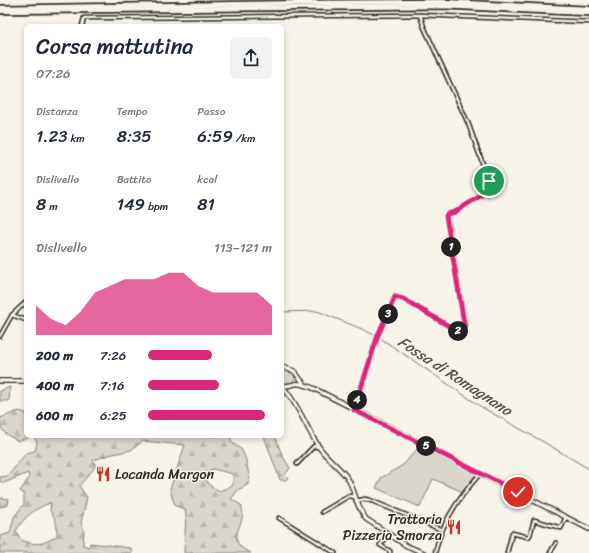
<!DOCTYPE html>
<html lang="it">
<head>
<meta charset="utf-8">
<style>
	body { margin:0; font-family:Sriracha,sans-serif; background:#f2f2f3; color:#1f2937; height:100vh; display:flex; flex-direction:column; font-size:15px; white-space:nowrap }
	* { box-sizing:border-box; margin:0 }
	p { font-size:13px; color:#747a83 }
	.icon { flex:none; width:22px; height:22px; fill:none; stroke:currentColor; stroke-width:2; stroke-linecap:round; stroke-linejoin:round }
	.map { position:relative; flex:1; overflow:hidden }
	.details { position:absolute; left:24px; top:24px; width:260px; height:414px; display:flex; flex-direction:column; background:#fff; border-radius:6px; box-shadow:0 2px 6px #0003 }
	.details>* { flex:none }
	.pin { position:absolute; display:grid; place-items:center; width:34px; height:34px; color:#fff; margin:-17px; border:2px solid #fff; border-radius:50%; box-shadow:0 1px 4px #0007 }
	.km { position:absolute; width:20px; height:20px; margin:-10px; border-radius:50%; background:#222; color:#fff; font-size:11px; line-height:20px; text-align:center }
	.round { display:grid; place-items:center; flex:none; width:42px; height:42px; border-radius:6px; background:#f2f2f3 }
	.headline { display:flex; align-items:center; justify-content:space-between; height:68px; padding:0 12px }
	h1 { font-size:22px; font-weight:600; line-height:30px }
	.figures { display:grid; grid-template-columns:repeat(3,1fr); gap:6px; height:68px; padding:4px 12px }
	.figures div { display:grid; align-content:center }
	.figures b { font-size:17px; font-weight:600 }
	.figures small { font-size:11px; font-weight:400 }
	.figures p { font-size:11px }
	.chart { height:112px; padding:8px 12px }
	.chart p { display:flex; justify-content:space-between }
	.chart svg { width:100%; height:72px; margin-top:4px; fill:#db2777; opacity:.7 }
	ul { padding:0 12px; list-style:none; font-size:13px }
	li { display:grid; grid-template-columns:64px 48px 1fr; align-items:center; height:30px }
	li i { height:10px; border-radius:5px; background:#db2777 }
	.map>svg:first-child { display:block }
</style>
</head>
<body>
<div class="map">
<svg width="589" height="553" viewBox="0 0 589 553">
	<defs>
		<pattern id="forest-firs" width="22" height="20" patternUnits="userSpaceOnUse"><rect width="22" height="20" fill="#dad6cc"/><path d="M5 1l3.5 6h-7zM16 11l3.5 6h-7z" fill="#bbb8af"/></pattern>
	</defs>
	<rect width="100%" height="100%" fill="#f7f3e8"/>
	<filter id="ink" filterUnits="userSpaceOnUse"><feTurbulence type="fractalNoise" baseFrequency=".025" numOctaves="2"/><feDisplacementMap in="SourceGraphic" scale="8" xChannelSelector="R" yChannelSelector="G"/><feConvolveMatrix kernelMatrix="1 2 1 2 8 2 1 2 1" color-interpolation-filters="sRGB"/></filter>
	<g filter="url(#ink)">
		<g fill="#dad6cc" stroke="#82807c">
			<path d="M282,369H284L294,373L295,379L292,384L287,385L282,383Z"/>
			<path d="M419,447L476,474L463,492L433,479L420,507L376,488L381,478L403,465Z"/>
		</g>
		<g fill="url(#forest-firs)" stroke="#82807c" fill-rule="evenodd">
			<path d="M10,387L9,401H0V391Z"/>
			<path d="M19,411L26,413V436H231V442L242,450L246,460L250,481L247,485L238,490L231,499L241,505C243,510 243,513 242,518C240,529 231,539 242,548C244,550 248,551 251,553H184L186,515L185,509L176,506L173,500L170,489L185,445L143,441L131,450L109,455L93,460L96,466L79,486L87,497L81,523L84,530L83,545L89,547L90,543L131,548L132,553H0V536L10,533L14,517L24,504V494L20,491L29,478L28,473L4,483L0,481V477L8,476L26,453L35,451L37,443L34,436L18,441C6,434 0,433 0,418ZM213,469L233,474V485L220,491C210,486 206,485 204,473ZM51,503L50,511C57,519 57,526 57,536C41,545 38,546 21,540L16,531C23,518 36,507 51,503Z"/>
			<path d="M264,436H275L282,455L290,468L285,475L288,478L286,480H280Z"/>
			<path d="M0,498L9,499L8,505L0,507Z"/>
		</g>
		<g fill="none" stroke-linecap="round" stroke-linejoin="round">
			<path stroke="#7a7874" stroke-width="1" d="M282,312L317,311L362,329L380,338L414,361L483,408L547,444L589,469"/>
			<g stroke="#2b2b2b" stroke-width="5.5">
				<g id="street">
					<path d="M82,26L84,18L420,15L589,22"/>
					<path d="M12,315L26,320"/>
					<path d="M0,336L12,315L26,302"/>
					<path d="M354,409L378,335L395,297L403,299L459,332H463L465,329L447,216V214L455,212L485,193L488,189L489,181L468,123L424,27L420,15"/>
					<path d="M297,464L314,446L318,447"/>
					<path d="M356,501L365,499L372,501L442,530"/>
					<path d="M322,512L349,496L355,497"/>
					<path d="M279,518L335,553"/>
					<path d="M389,535L380,545L390,551V553"/>
					<path d="M435,553C441,523 460,496 480,474"/>
					<path d="M507,553L512,533L528,537L530,535L534,520L561,528L566,517"/>
					<path d="M550,553L556,543"/>
				</g>
			</g>
			<g stroke="#2b2b2b" stroke-width="6">
				<g id="secondary">
					<path d="M282,367L294,371L305,385"/>
					<path d="M0,381H26"/>
					<path d="M282,385C288,387 290,385 295,384C301,383 308,386 313,388L589,529"/>
					<path d="M282,386C298,403 306,428 319,447C327,459 340,467 348,479C356,492 355,505 366,519L407,546L424,553"/>
				</g>
			</g>
			<g stroke="#2b2b2b" stroke-width="8">
				<g id="highway">
					<path d="M0,8L314,3L442,2L589,9"/>
					<path d="M0,11L443,6L589,13"/>
				</g>
			</g>
			<use href="#street" stroke="#f7f3e8" stroke-width="2.5"/>
			<use href="#secondary" stroke="#f7f3e8" stroke-width="3.5"/>
			<use href="#highway" stroke="#f7f3e8" stroke-width="4.5"/>
		</g>
	</g>
	<g fill="none" stroke-linecap="round" stroke-linejoin="round" filter="url(#ink)">
		<g stroke="#fff" stroke-width="8">
			<path id="route" d="M489,181L488,189L485,193L455,212L447,214L446,216L465,329L462,332H459L403,299L395,297L378,335L354,410L518,492"/>
		</g>
		<use href="#route" stroke="#db2777" stroke-width="5"/>
	</g>
	<defs>
		<g id="restaurant-bare" transform="scale(1.2)"><path d="M-5-6h1v4h1v-4h1v4h1v-4h1v5L-1.5 .5V6h-2V.5L-5-1ZM5-6V6H3V1.5H1.5Q1.5-4 5-6Z" fill="#c8321e" stroke="#f7f3e8" stroke-width="2.5" paint-order="stroke"/></g>
	</defs>
	<g fill-rule="evenodd">
		<use href="#restaurant-bare" x="103" y="474"/>
		<use href="#restaurant-bare" x="454" y="527"/>
	</g>
	<g text-anchor="middle" dominant-baseline="central" stroke-width="3" stroke-linejoin="round" paint-order="stroke">
		<g font-size="14" fill="#2b2b2b" stroke="#f7f3e8" text-anchor="start">
			<text x="115" y="474">Locanda Margon</text>
			<text x="442" y="519" text-anchor="end">Trattoria<tspan x="442" dy="16">Pizzeria Smorza</tspan></text>
		</g>
		<g font-size="15" font-style="italic" fill="#53524f" stroke="#f7f3e8">
			<text transform="translate(455 376) rotate(33)">Fossa di Romagnano</text>
		</g>
	</g>
</svg>
<div class="pin" style="left:489px;top:181px;background:#1e9e55"><svg class="icon" aria-label="arrive" viewBox="0 0 24 24"><path d="M6 21V4h12l-3 4 3 4H6"/></svg></div>
<div class="pin" style="left:518px;top:492px;background:#d93025"><svg class="icon" aria-label="check" viewBox="0 0 24 24"><path d="M5 12l5 5 9-10"/></svg></div>
<b class="km" style="left:451px;top:247px">1</b>
<b class="km" style="left:458px;top:331px">2</b>
<b class="km" style="left:388px;top:314px">3</b>
<b class="km" style="left:357px;top:400px">4</b>
<b class="km" style="left:426px;top:446px">5</b>
<section class="details">
<div class="headline"><div><h1>Corsa mattutina</h1><p>07:26</p></div><a class="round"><svg class="icon" aria-label="share" viewBox="0 0 24 24"><path d="M12 15V3M7 8l5-5 5 5M5 13v7h14v-7"/></svg></a></div>
<div class="figures">
<div><p>Distanza</p><b>1.23<small> km</small></b></div>
<div><p>Tempo</p><b>8:35</b></div>
<div><p>Passo</p><b>6:59<small> /km</small></b></div>
</div>
<div class="figures">
<div><p>Dislivello</p><b>8<small> m</small></b></div>
<div><p>Battito</p><b>149<small> bpm</small></b></div>
<div><p>kcal</p><b>81</b></div>
</div>
<div class="chart"><p><span>Dislivello</span>113–121 m</p>
<svg viewBox="0 0 160 44" preserveAspectRatio="none"><path d="M0 44V26L10 34L20 38L30 30L40 18L50 14L60 10L70 10L80 10L90 6L100 6L110 14L120 18L130 18L140 18L150 18L160 26V44z"/></svg>
</div>
<ul>
<li><b>200 m</b>7:26<i style="width:52%"></i></li>
<li><b>400 m</b>7:16<i style="width:57%"></i></li>
<li><b>600 m</b>6:25<i style="width:94%"></i></li>
</ul>
</section>
</div>
</body>
</html>
